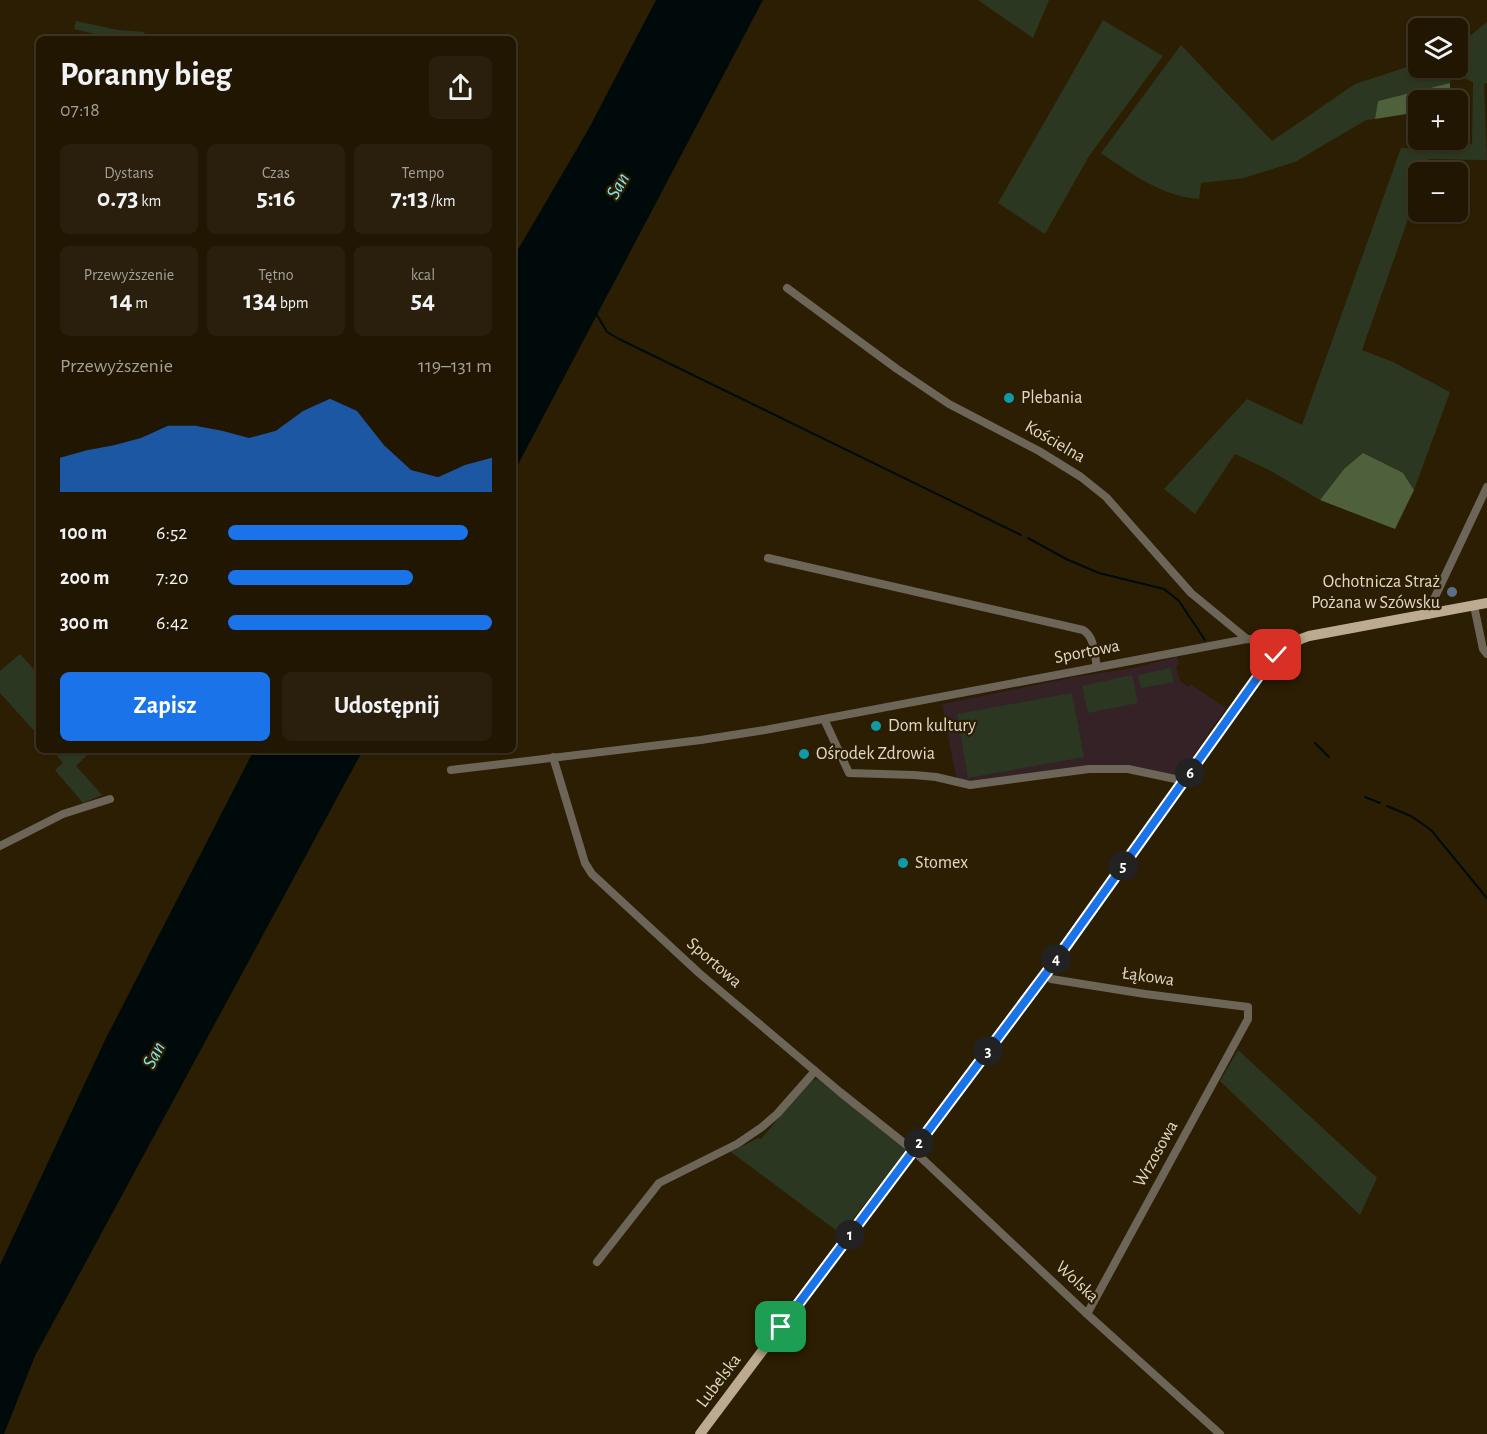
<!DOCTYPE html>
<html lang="pl">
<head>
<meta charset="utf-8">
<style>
	body { margin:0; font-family:"Alegreya Sans",sans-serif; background:#291f0c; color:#f1f3f6; height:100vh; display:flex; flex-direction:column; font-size:22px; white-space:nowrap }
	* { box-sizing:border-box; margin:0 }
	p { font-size:20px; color:#a29f99 }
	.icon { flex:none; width:33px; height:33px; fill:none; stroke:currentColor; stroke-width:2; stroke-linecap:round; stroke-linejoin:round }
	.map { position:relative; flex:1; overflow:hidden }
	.sheet { position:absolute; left:36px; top:36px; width:480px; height:717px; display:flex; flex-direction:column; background:#211602; border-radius:9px; box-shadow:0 2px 4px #0004,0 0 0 2px #3e3524 }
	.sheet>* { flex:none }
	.buttons { position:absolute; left:1408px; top:18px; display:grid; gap:12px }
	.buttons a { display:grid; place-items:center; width:60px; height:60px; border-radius:9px; background:#211602; box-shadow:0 2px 4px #0004,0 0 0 2px #3e3524; font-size:30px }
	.pin { position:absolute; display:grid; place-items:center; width:51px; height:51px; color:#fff; margin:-26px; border-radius:12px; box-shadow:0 3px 9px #0006 }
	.km { position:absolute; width:30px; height:30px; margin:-15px; border-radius:50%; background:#222; color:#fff; font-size:16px; line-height:30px; text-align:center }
	.round { display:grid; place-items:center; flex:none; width:63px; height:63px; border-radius:9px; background:#291f0c }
	.summary { display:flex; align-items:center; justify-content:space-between; height:102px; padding:0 24px }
	h1 { font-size:33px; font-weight:600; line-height:45px }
	.metrics { display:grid; grid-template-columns:repeat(3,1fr); gap:9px; height:102px; padding:6px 24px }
	.metrics div { display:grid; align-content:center; border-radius:9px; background:#291f0c; text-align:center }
	.metrics b { font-size:26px; font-weight:600 }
	.metrics small { font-size:16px; font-weight:400 }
	.metrics p { font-size:16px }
	.chart { height:168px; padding:12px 24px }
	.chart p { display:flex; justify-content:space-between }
	.chart svg { width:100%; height:108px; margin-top:6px; fill:#1a73e8; opacity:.7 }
	.button { display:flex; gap:12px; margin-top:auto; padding:12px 24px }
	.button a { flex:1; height:69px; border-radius:9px; background:#1a73e8; color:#fff; font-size:24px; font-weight:600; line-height:69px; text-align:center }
	.button a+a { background:#291f0c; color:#f1f3f6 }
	ul { padding:0 24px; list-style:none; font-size:20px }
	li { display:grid; grid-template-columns:96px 72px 1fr; align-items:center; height:45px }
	li i { height:15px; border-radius:8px; background:#1a73e8 }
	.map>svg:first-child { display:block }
</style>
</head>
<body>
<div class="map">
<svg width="1487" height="1434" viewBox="0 0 1487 1434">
	<rect width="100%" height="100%" fill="#2c1e02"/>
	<path fill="#342227" d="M1177,657L1179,665L1176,666L1180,681L1188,687L1190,684L1226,708L1180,775L1130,767L966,782L956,777L942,704L1075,677L1133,668Z"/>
	<g fill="#2c3721">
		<path d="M978,0H1049L1033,38Z"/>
		<path d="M1103,20L1163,56L1089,156L1045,234L998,203Z"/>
		<path d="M76,21L118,30L145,32L141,39H115L74,29Z"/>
		<path d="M1487,22V83L1484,84L1487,160L1429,159L1424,172H1419V188L1362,350L1393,362L1450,392L1414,490L1403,473L1344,469L1320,500L1269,470L1235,454L1195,514L1164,489L1247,399L1302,425L1401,148L1433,149L1472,144L1473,82L1458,76L1465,40Z"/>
		<path d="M1181,45L1272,141L1355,84L1419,63V68H1457L1450,83L1378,101L1375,119L1366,120L1295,162L1244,178L1201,183L1199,199C1161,196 1132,174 1101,153Z"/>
		<path d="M20,654L39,675V736L0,693V671Z"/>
		<path d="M1171,668L1174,682L1141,688L1138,675Z"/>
		<path d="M1132,675L1138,703L1088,713L1082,686Z"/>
		<path d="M1072,693L1084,757L968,778L957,714Z"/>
		<path d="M52,750H92L76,766L102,795L83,803L55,770L63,763Z"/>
		<path d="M1238,1050L1377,1178L1360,1215L1220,1081Z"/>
		<path d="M818,1079L907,1150L841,1234L731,1152L758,1138L761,1139L811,1080Z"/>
	</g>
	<g fill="#4f603d">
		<path d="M1450,83V100H1419V112L1375,119L1378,101Z"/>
		<path d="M1363,453L1403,473L1414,490L1395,529L1320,500L1344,469Z"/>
	</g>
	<g fill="#000a0b">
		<path d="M656,0H763L513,474V258L588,130Z"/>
		<path d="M254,750H363L35,1356L4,1434H0V1265L105,1040Z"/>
	</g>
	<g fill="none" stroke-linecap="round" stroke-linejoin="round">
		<g stroke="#000a0b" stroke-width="2">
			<path d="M597,315L607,332L619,339L1021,535"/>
			<path d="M1028,538L1066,559L1099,573L1164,589L1179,601L1205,640"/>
			<path d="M1315,743L1329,757"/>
			<path d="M1365,797L1380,803"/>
			<path d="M1387,806L1411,816L1431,830L1487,898"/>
		</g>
		<g stroke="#6e6559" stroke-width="8">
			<path d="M787,288L897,369L949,404L1039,451L1081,477L1106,497L1191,593L1247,639"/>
			<path d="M768,558L1083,630C1095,637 1094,654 1097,667"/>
			<path d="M1474,606L1483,649L1487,654"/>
			<path d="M1428,615L1434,599L1487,487"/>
			<path d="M824,719L849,773L914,775L936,777L970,785L1089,769H1128L1185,781"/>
			<path d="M553,757L585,863L592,874L699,973L840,1092L914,1151L1087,1314L1220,1434"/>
			<path d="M451,770L701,740L765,730L1247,639L1270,640L1282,649"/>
			<path d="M0,846L63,814L110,799"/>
			<path d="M1045,974L1051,979L1145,994L1248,1007V1019L1087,1314"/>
			<path d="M597,1262L659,1183L737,1144L762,1127L777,1114L815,1071"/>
		</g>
		<path stroke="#bcab91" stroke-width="10" d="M700,1434L1045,974L1260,674C1274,655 1287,643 1309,636L1487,603"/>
	</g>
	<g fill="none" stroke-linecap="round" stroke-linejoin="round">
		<g stroke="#fff" stroke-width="12">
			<path id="route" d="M781,1327L1050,968L1260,674L1276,655"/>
		</g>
		<use href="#route" stroke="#1a73e8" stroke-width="8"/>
	</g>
	<g fill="#0f9aa8" stroke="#2c1e02" stroke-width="2">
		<circle cx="1009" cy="398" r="6"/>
		<circle cx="876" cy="726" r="6"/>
		<circle cx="804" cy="754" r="6"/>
		<circle cx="903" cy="863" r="6"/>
	</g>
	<circle fill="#5c6f8a" stroke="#2c1e02" stroke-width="2" cx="1452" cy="592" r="6"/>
	<g text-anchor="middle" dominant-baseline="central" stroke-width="4.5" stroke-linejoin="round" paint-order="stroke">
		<g font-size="18" fill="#e0d7c7" stroke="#2c1e02" text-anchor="start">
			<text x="1021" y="398">Plebania</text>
			<text x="1440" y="582" text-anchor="end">Ochotnicza Straż<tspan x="1440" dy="21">Pożana w Szówsku</tspan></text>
			<text x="888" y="726">Dom kultury</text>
			<text x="816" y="754">Ośrodek Zdrowia</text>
			<text x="915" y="863">Stomex</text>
		</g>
		<g font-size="18" fill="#e0d7c7" stroke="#2c1e02">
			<text transform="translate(1055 442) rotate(30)">Kościelna</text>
			<text transform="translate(1087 652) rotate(-11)">Sportowa</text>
			<text transform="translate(714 963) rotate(41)">Sportowa</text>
			<text transform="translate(1148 977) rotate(8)">Łąkowa</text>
			<text transform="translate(1156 1154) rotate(-61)">Wrzosowa</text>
			<text transform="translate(1077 1282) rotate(43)">Wolska</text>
			<text transform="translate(719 1381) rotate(-53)">Lubelska</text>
		</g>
		<g font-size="20" font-style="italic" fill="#87e2e6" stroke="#2c1e02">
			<text transform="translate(618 186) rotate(-61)">San</text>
			<text transform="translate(154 1055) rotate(-63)">San</text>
		</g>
	</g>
</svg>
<div class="buttons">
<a><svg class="icon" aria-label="layers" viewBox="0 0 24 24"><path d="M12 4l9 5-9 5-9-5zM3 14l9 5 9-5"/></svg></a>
<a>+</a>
<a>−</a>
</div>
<div class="pin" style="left:781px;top:1327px;background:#1e9e55"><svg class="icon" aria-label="arrive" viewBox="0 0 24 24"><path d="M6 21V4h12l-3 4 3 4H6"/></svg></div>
<div class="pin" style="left:1276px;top:655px;background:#d93025"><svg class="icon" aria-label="check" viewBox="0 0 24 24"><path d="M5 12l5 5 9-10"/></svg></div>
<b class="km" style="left:850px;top:1235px">1</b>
<b class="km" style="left:919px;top:1143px">2</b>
<b class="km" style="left:988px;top:1051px">3</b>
<b class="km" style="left:1056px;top:959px">4</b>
<b class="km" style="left:1123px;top:866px">5</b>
<b class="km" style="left:1190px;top:773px">6</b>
<section class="sheet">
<div class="summary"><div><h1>Poranny bieg</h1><p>07:18</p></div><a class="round"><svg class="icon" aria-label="share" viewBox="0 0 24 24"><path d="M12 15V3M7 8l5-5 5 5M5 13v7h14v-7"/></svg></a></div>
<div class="metrics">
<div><p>Dystans</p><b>0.73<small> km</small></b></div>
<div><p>Czas</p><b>5:16</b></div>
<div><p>Tempo</p><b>7:13<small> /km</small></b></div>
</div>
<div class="metrics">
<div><p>Przewyższenie</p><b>14<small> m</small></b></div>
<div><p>Tętno</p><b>134<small> bpm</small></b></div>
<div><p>kcal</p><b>54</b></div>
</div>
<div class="chart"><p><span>Przewyższenie</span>119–131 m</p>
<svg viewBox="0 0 160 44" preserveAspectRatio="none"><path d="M0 44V30L10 27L20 25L30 22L40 17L50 17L60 19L70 22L80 19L90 11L100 6L110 11L120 25L130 35L140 38L150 33L160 30V44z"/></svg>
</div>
<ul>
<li><b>100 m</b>6:52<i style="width:91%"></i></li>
<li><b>200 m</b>7:20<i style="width:70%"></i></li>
<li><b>300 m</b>6:42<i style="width:100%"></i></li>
</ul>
<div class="button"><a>Zapisz</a><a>Udostępnij</a></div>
</section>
</div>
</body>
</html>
